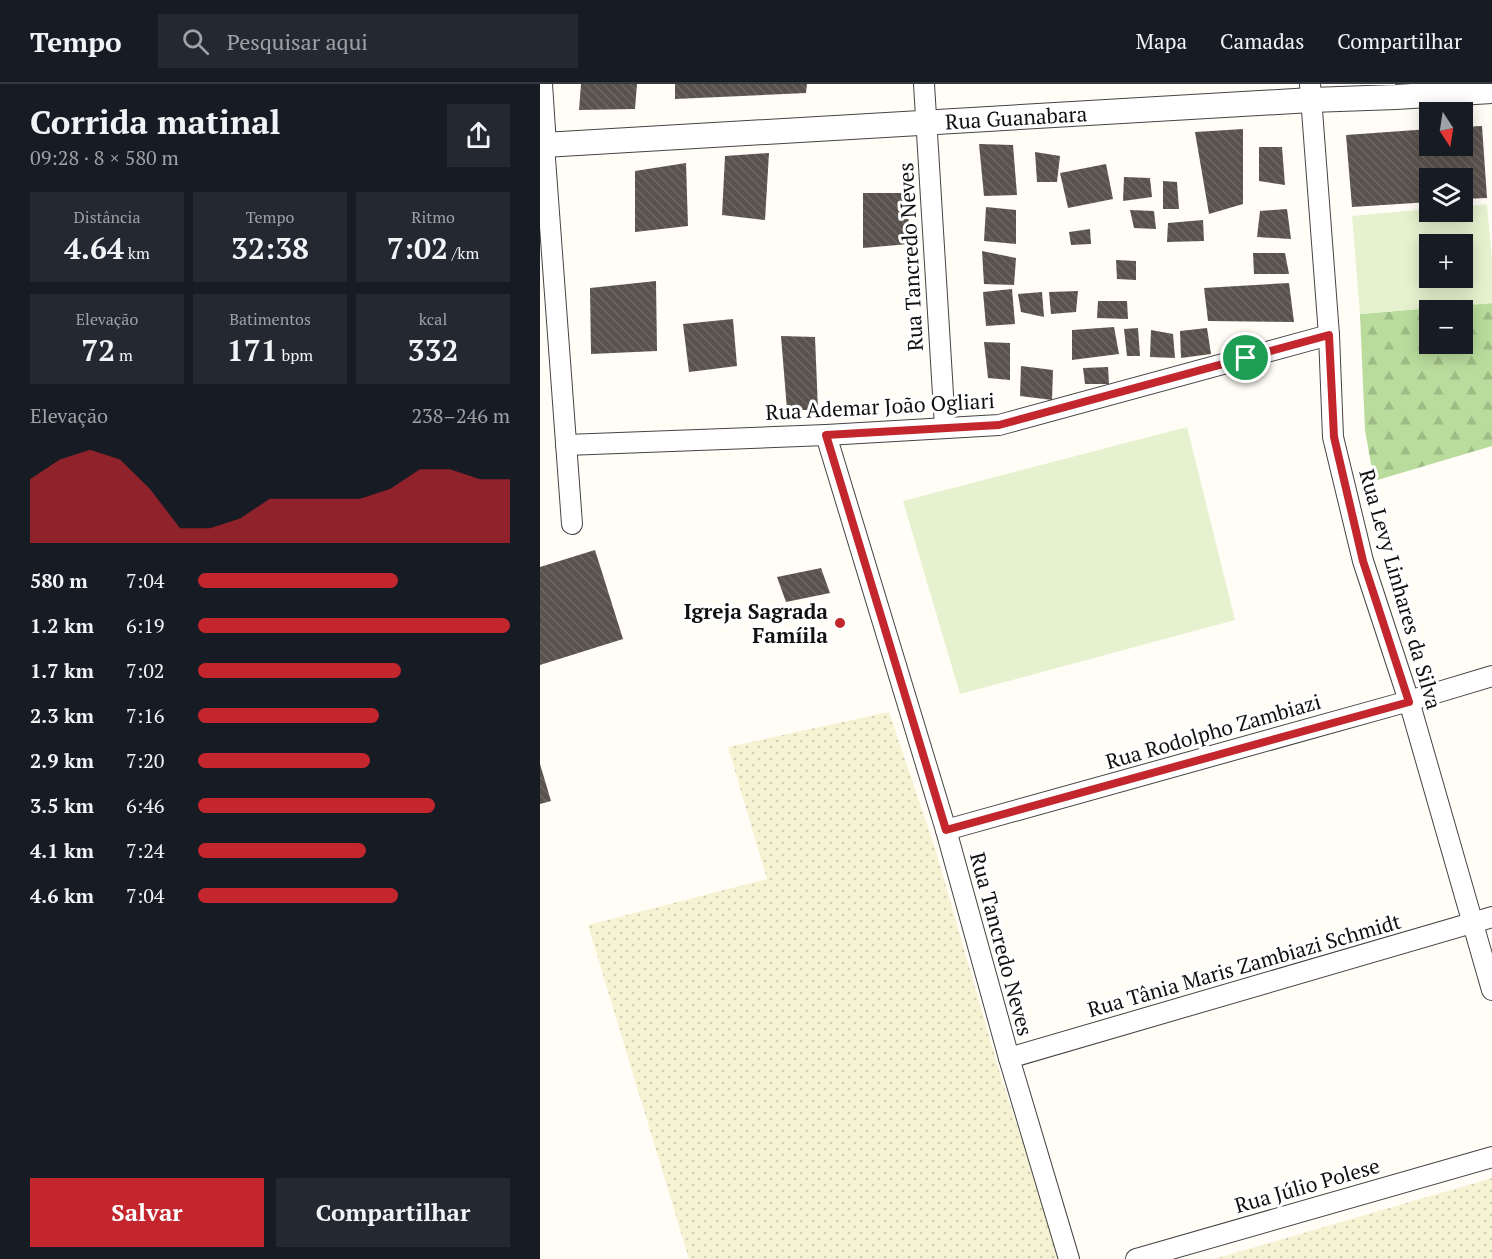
<!DOCTYPE html>
<html lang="pt">
<head>
<meta charset="utf-8">
<style>
	body { margin:0; font-family:"PT Serif",serif; background:#242831; color:#f1f3f6; height:100vh; display:flex; flex-direction:column; font-size:22px; white-space:nowrap }
	* { box-sizing:border-box; margin:0 }
	p { font-size:20px; color:#9ea1a6 }
	.icon { flex:none; width:33px; height:33px; fill:none; stroke:currentColor; stroke-width:2; stroke-linecap:round; stroke-linejoin:round }
	.map { position:relative; flex:1; overflow:hidden }
	.drawer { display:flex; flex-direction:column; background:#171b24; width:540px }
	.drawer>* { flex:none }
	.needle { width:39px; rotate:168deg }
	.fabs { position:absolute; left:879px; top:18px; display:grid; gap:12px }
	.fabs a { display:grid; place-items:center; width:54px; height:54px; border-radius:0px; background:#171b24; box-shadow:0 3px 15px #0003; font-size:30px }
	.pin { position:absolute; display:grid; place-items:center; width:51px; height:51px; color:#fff; margin:-26px; border:3px solid #fff; border-radius:50%; box-shadow:0 2px 6px #0007 }
	.round { display:grid; place-items:center; flex:none; width:63px; height:63px; border-radius:0px; background:#242831 }
	.headline { display:flex; align-items:center; justify-content:space-between; height:102px; padding:0 30px }
	h1 { font-size:33px; font-weight:600; line-height:45px }
	.figures { display:grid; grid-template-columns:repeat(3,1fr); gap:9px; height:102px; padding:6px 30px }
	.figures div { display:grid; align-content:center; border-radius:0px; background:#242831; text-align:center }
	.figures b { font-size:30px; font-weight:600 }
	.figures small { font-size:16px; font-weight:400 }
	.figures p { font-size:16px }
	.chart { height:168px; padding:12px 30px }
	.chart p { display:flex; justify-content:space-between }
	.chart svg { width:100%; height:108px; margin-top:6px; fill:#c4262e; opacity:.7 }
	.primary-button { display:flex; gap:12px; margin-top:auto; padding:12px 30px }
	.primary-button a { flex:1; height:69px; border-radius:0px; background:#c4262e; color:#fff; font-size:24px; font-weight:600; line-height:69px; text-align:center }
	.primary-button a+a { background:#242831; color:#f1f3f6 }
	ul { padding:0 30px; list-style:none; font-size:20px }
	li { display:grid; grid-template-columns:96px 72px 1fr; align-items:center; height:45px }
	li i { height:15px; border-radius:8px; background:#c4262e }
	header { display:flex; align-items:center; gap:36px; box-sizing:border-box; height:84px; padding:0 30px; background:#171b24; border-bottom:2px solid #363941 }
	header strong { font-size:28px }
	nav { display:flex; gap:33px; margin-inline-start:auto; font-size:21px }
	.search { width:420px; height:54px; background:#242831; display:flex; align-items:center; gap:15px; box-sizing:border-box; padding:0 21px; border-radius:0px; color:#9ea1a6; font-size:22px }
	main { display:flex; flex:1; min-height:0 }
	.map>svg:first-child { display:block }
</style>
</head>
<body>
<header>
<strong>Tempo</strong>
<div class="search"><svg class="icon" aria-label="search" viewBox="0 0 24 24"><circle cx="10" cy="10" r="6"/><path d="M15 15l6 6"/></svg>Pesquisar aqui</div>
<nav><a>Mapa</a><a>Camadas</a><a>Compartilhar</a></nav>
</header>
<main>
<section class="drawer">
<div class="headline"><div><h1>Corrida matinal</h1><p>09:28 · 8 × 580 m</p></div><a class="round"><svg class="icon" aria-label="share" viewBox="0 0 24 24"><path d="M12 15V3M7 8l5-5 5 5M5 13v7h14v-7"/></svg></a></div>
<div class="figures">
<div><p>Distância</p><b>4.64<small> km</small></b></div>
<div><p>Tempo</p><b>32:38</b></div>
<div><p>Ritmo</p><b>7:02<small> /km</small></b></div>
</div>
<div class="figures">
<div><p>Elevação</p><b>72<small> m</small></b></div>
<div><p>Batimentos</p><b>171<small> bpm</small></b></div>
<div><p>kcal</p><b>332</b></div>
</div>
<div class="chart"><p><span>Elevação</span>238–246 m</p>
<svg viewBox="0 0 160 44" preserveAspectRatio="none"><path d="M0 44V18L10 10L20 6L30 10L40 22L50 38L60 38L70 34L80 26L90 26L100 26L110 26L120 22L130 14L140 14L150 18L160 18V44z"/></svg>
</div>
<ul>
<li><b>580 m</b>7:04<i style="width:64%"></i></li>
<li><b>1.2 km</b>6:19<i style="width:100%"></i></li>
<li><b>1.7 km</b>7:02<i style="width:65%"></i></li>
<li><b>2.3 km</b>7:16<i style="width:58%"></i></li>
<li><b>2.9 km</b>7:20<i style="width:55%"></i></li>
<li><b>3.5 km</b>6:46<i style="width:76%"></i></li>
<li><b>4.1 km</b>7:24<i style="width:54%"></i></li>
<li><b>4.6 km</b>7:04<i style="width:64%"></i></li>
</ul>
<div class="primary-button"><a>Salvar</a><a>Compartilhar</a></div>
</section>
<div class="map">
<svg width="952" height="1175" viewBox="0 0 952 1175">
	<defs>
		<pattern id="farmland-dots" width="8" height="8" patternUnits="userSpaceOnUse" patternTransform="scale(1.5)"><rect width="8" height="8" fill="#f6f3d4"/><path d="M2 2h.1M6 6h.1" fill="none" stroke="#d2cfb5" stroke-width="1.8" stroke-linecap="round"/></pattern>
		<pattern id="forest-firs" width="22" height="20" patternUnits="userSpaceOnUse" patternTransform="scale(1.5)"><rect width="22" height="20" fill="#b9dc9c"/><path d="M5 1l3.5 6h-7zM16 11l3.5 6h-7z" fill="#9ebc85"/></pattern>
		<pattern id="building-back-hatch" width="6" height="6" patternUnits="userSpaceOnUse" patternTransform="scale(1.5)"><rect width="6" height="6" fill="#5a524d"/><path d="M-1 5l2 2M0 0l6 6M5-1l2 2" fill="none" stroke="#6d6662"/></pattern>
	</defs>
	<rect width="100%" height="100%" fill="#fffdf5"/>
	<g fill="url(#farmland-dots)">
		<path d="M349,628L394,761L461,993L521,1175H149L48,841L227,795L188,663Z"/>
		<path d="M952,1094V1175H674Z"/>
	</g>
	<path fill="url(#forest-firs)" fill-rule="evenodd" d="M952,219V362L834,397L825,346L820,230ZM890,226H922V260H890Z"/>
	<g fill="#e6f2cf" fill-rule="evenodd">
		<path d="M947,120L952,175V219L820,230L812,132L889,125L890,128H922L923,123ZM890,160H922V194H890Z"/>
		<path d="M647,343L695,536L420,610L363,417Z"/>
	</g>
	<g fill="url(#building-back-hatch)">
		<path d="M41,0H97L95,25L39,26Z"/>
		<path d="M135,0H267L266,9L135,15Z"/>
		<path d="M942,42L947,114L922,115V94H890V118L812,123L806,51L890,45V62H922V43Z"/>
		<path d="M703,45V120L669,130L655,48Z"/>
		<path d="M439,60L473,61L477,111L444,112Z"/>
		<path d="M719,63H742L745,101L719,97Z"/>
		<path d="M495,68L520,72L517,98H497Z"/>
		<path d="M229,69L225,136L182,131L185,72Z"/>
		<path d="M146,79L148,142L95,148V87Z"/>
		<path d="M566,80L573,115L528,124L520,89Z"/>
		<path d="M584,93L610,94L612,113L583,117Z"/>
		<path d="M623,97L637,98L639,125H623Z"/>
		<path d="M323,109H368L369,160L323,164Z"/>
		<path d="M446,123L476,126V160L444,157Z"/>
		<path d="M747,125L751,155L717,153L720,127Z"/>
		<path d="M590,126L614,127L616,145L594,144Z"/>
		<path d="M663,136L664,157L627,158L628,139Z"/>
		<path d="M550,145L551,160L531,161L529,148Z"/>
		<path d="M442,167L476,174L474,201L444,200Z"/>
		<path d="M713,169H745L749,190H714Z"/>
		<path d="M576,176L596,177V196L577,195Z"/>
		<path d="M116,197L117,267L51,270L50,204Z"/>
		<path d="M749,199L754,238L668,237L664,204Z"/>
		<path d="M472,205L475,240L446,242L443,208Z"/>
		<path d="M538,207L536,228L511,230L509,208Z"/>
		<path d="M502,208L504,233L481,228L478,210Z"/>
		<path d="M558,217H587L588,235L557,234Z"/>
		<path d="M193,235L197,282L149,288L143,240Z"/>
		<path d="M574,243L579,270L532,276V246Z"/>
		<path d="M598,244L600,272H587L584,245Z"/>
		<path d="M667,244L671,270L641,274L640,247Z"/>
		<path d="M611,246L633,250L635,274L610,273Z"/>
		<path d="M241,252L275,253L278,326H247Z"/>
		<path d="M444,258L470,259V296L448,294Z"/>
		<path d="M481,282L513,286L512,316L480,312Z"/>
		<path d="M568,283L569,300H545L543,284Z"/>
		<path d="M55,466L83,555L0,581V483Z"/>
		<path d="M281,484L290,509L246,518L237,493Z"/>
		<path d="M0,680L11,717L0,720Z"/>
	</g>
	<g fill="none" stroke-linecap="round" stroke-linejoin="round">
		<g stroke="#444" stroke-width="22">
			<g id="minor">
				<path d="M384,0L405,343"/>
				<path d="M770,0L789,251L793,353L823,477L869,617L952,906"/>
				<path d="M0,61H4L32,440"/>
				<path d="M286,351L406,746L469,974L529,1175"/>
				<path d="M26,361L286,351L459,341L789,251"/>
				<path d="M406,746L869,617L952,592"/>
				<path d="M469,974L952,833"/>
				<path d="M596,1175L952,1073"/>
			</g>
		</g>
		<g stroke="#444" stroke-width="26">
			<g id="tertiary">
				<path id="s1" d="M0,0L4,61L771,16L856,13L952,7"/>
			</g>
		</g>
		<use href="#minor" stroke="#fff" stroke-width="20"/>
		<use href="#tertiary" stroke="#fff" stroke-width="24"/>
	</g>
	<g fill="none" stroke-linecap="round" stroke-linejoin="round">
		<g stroke="#fff" stroke-width="12">
			<path id="route" d="M789,251L794,353L823,477L869,618L406,746L286,351L459,341Z"/>
		</g>
		<use href="#route" stroke="#c4262e" stroke-width="8"/>
	</g>
	<circle fill="#c4262e" stroke="#fff" stroke-width="2" cx="300" cy="539" r="6"/>
	<g text-anchor="middle" dominant-baseline="central" stroke-width="6" stroke-linejoin="round" paint-order="stroke">
		<g font-size="21" fill="#111" stroke="#fff">
			<text stroke="none"><textPath href="#s1" startOffset="534">Rua Guanabara</textPath></text>
			<text transform="translate(370 173) rotate(-93)">Rua Tancredo Neves</text>
			<text transform="translate(340 322) rotate(-3)">Rua Ademar João Ogliari</text>
			<text transform="translate(861 505) rotate(74)">Rua Levy Linhares da Silva</text>
			<text transform="translate(673 647) rotate(-16)">Rua Rodolpho Zambiazi</text>
			<text transform="translate(462 860) rotate(75)">Rua Tancredo Neves</text>
			<text transform="translate(704 881) rotate(-16)">Rua Tânia Maris Zambiazi Schmidt</text>
			<text transform="translate(767 1101) rotate(-16)">Rua Júlio Polese</text>
		</g>
		<g font-size="21" font-weight="bold" fill="#111" stroke="#fff" text-anchor="end">
			<text x="288" y="527">Igreja Sagrada<tspan x="288" dy="24">Famíila</tspan></text>
		</g>
	</g>
</svg>
<div class="fabs">
<a><svg class="needle" viewBox="-14 -14 28 28"><path d="M0-13l5 13h-10z" fill="#e53935"/><path d="M0 13l5-13h-10z" fill="#9ea1a6"/></svg></a>
<a><svg class="icon" aria-label="layers" viewBox="0 0 24 24"><path d="M12 4l9 5-9 5-9-5zM3 14l9 5 9-5"/></svg></a>
<a>+</a>
<a>−</a>
</div>
<div class="pin" style="left:706px;top:274px;background:#1e9e55"><svg class="icon" aria-label="arrive" viewBox="0 0 24 24"><path d="M6 21V4h12l-3 4 3 4H6"/></svg></div>
</div>
</main>
</body>
</html>
